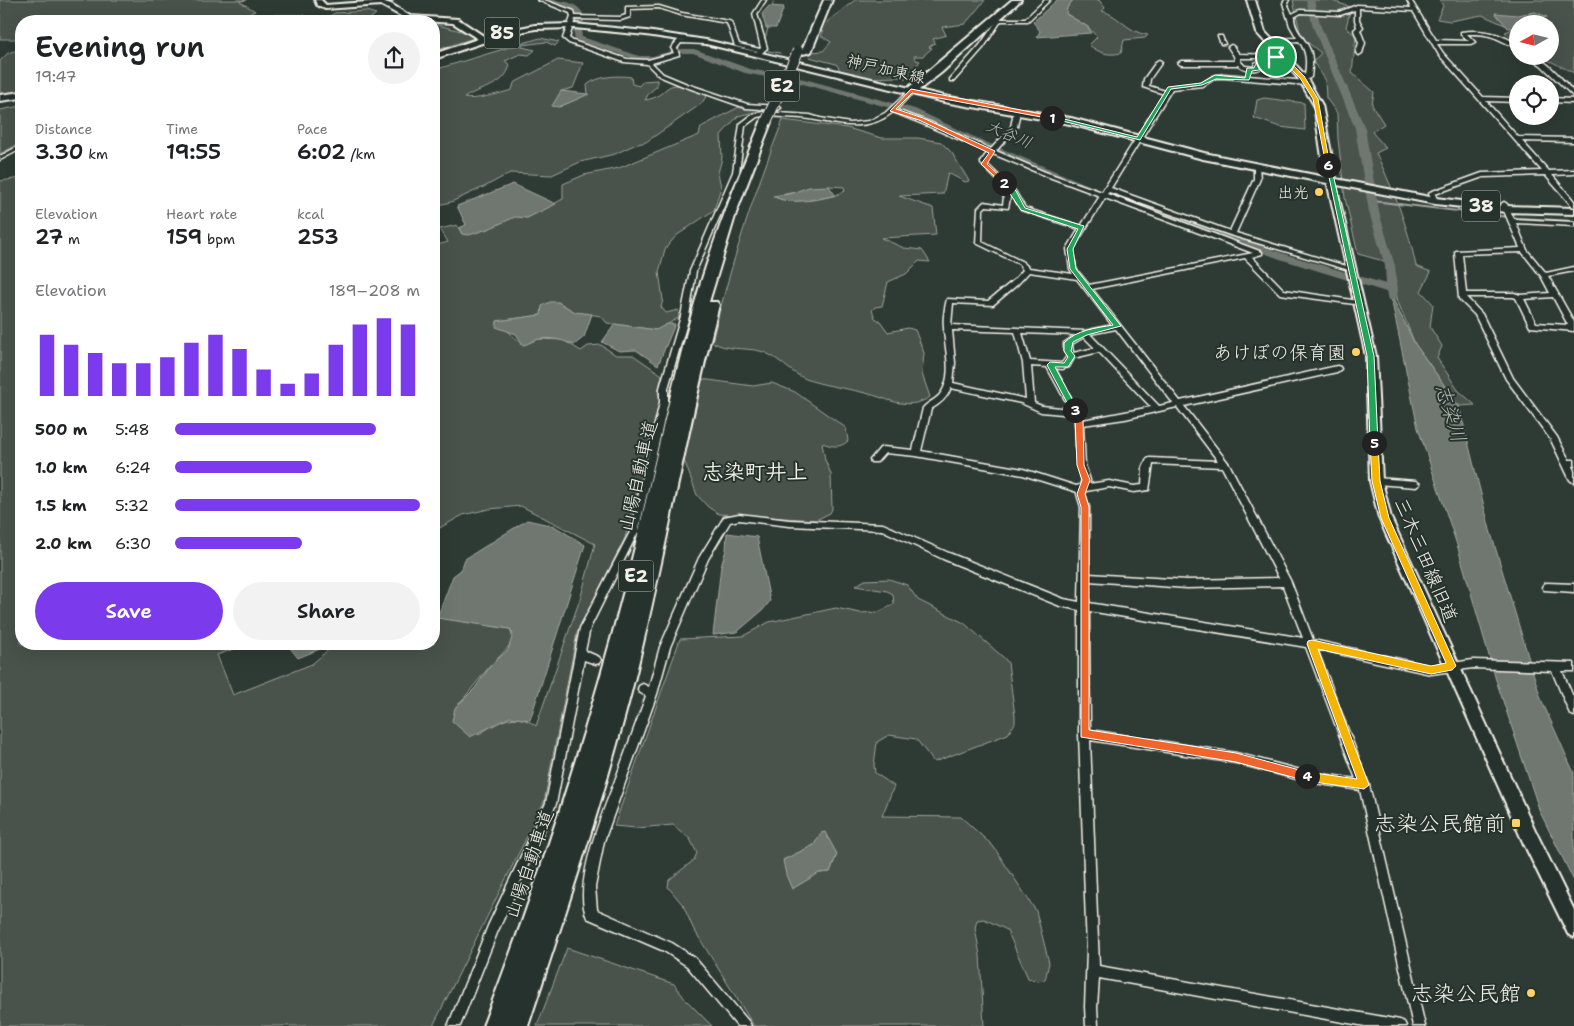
<!DOCTYPE html>
<html lang="en">
<head>
<meta charset="utf-8">
<style>
	body { margin:0; font-family:"Shantell Sans","Klee One",sans-serif; background:#f2f2f2; color:#202124; height:100vh; display:flex; flex-direction:column; font-size:19px; white-space:nowrap }
	* { box-sizing:border-box; margin:0 }
	p { font-size:16px; color:#757577 }
	.icon { flex:none; width:28px; height:28px; fill:none; stroke:currentColor; stroke-width:2; stroke-linecap:round; stroke-linejoin:round }
	.map { position:relative; flex:1; overflow:hidden }
	.side { position:absolute; left:15px; top:15px; width:425px; height:635px; display:flex; flex-direction:column; background:#fff; border-radius:20px; box-shadow:0 5px 20px #0002 }
	.side>* { flex:none }
	.needle { width:32px; rotate:262deg }
	.fabs { position:absolute; left:1509px; top:15px; display:grid; gap:10px }
	.fabs a { display:grid; place-items:center; width:50px; height:50px; border-radius:50%; background:#fff; box-shadow:0 5px 20px #0002; font-size:25px }
	.pin { position:absolute; display:grid; place-items:center; width:42px; height:42px; color:#fff; margin:-21px; border:2px solid #fff; border-radius:50%; box-shadow:0 1px 5px #0007 }
	.km { position:absolute; width:25px; height:25px; margin:-12px; border-radius:50%; background:#222; color:#fff; font-size:14px; line-height:25px; text-align:center }
	.round { display:grid; place-items:center; flex:none; width:52px; height:52px; border-radius:26px; background:#f2f2f2 }
	.head { display:flex; align-items:center; justify-content:space-between; height:85px; padding:0 20px }
	h1 { font-size:28px; font-weight:600; line-height:38px }
	.figures { display:grid; grid-template-columns:repeat(3,1fr); gap:8px; height:85px; padding:5px 20px }
	.figures div { display:grid; align-content:center }
	.figures b { font-size:21px; font-weight:600 }
	.figures small { font-size:14px; font-weight:400 }
	.figures p { font-size:14px }
	.chart { height:140px; padding:10px 20px }
	.chart p { display:flex; justify-content:space-between }
	.chart svg { width:100%; height:90px; margin-top:5px; stroke:#7c3aed; stroke-width:6 }
	.action { display:flex; gap:10px; margin-top:auto; padding:10px 20px }
	.action a { flex:1; height:58px; border-radius:30px; background:#7c3aed; color:#fff; font-size:20px; font-weight:600; line-height:58px; text-align:center }
	.action a+a { background:#f2f2f2; color:#202124 }
	ul { padding:0 20px; list-style:none; font-size:16px }
	li { display:grid; grid-template-columns:80px 60px 1fr; align-items:center; height:38px }
	li i { height:12px; border-radius:6px; background:#7c3aed }
	.map>svg:first-child { display:block }
</style>
</head>
<body>
<div class="map">
<svg width="1574" height="1026" viewBox="0 0 1574 1026">
	<rect width="100%" height="100%" fill="#2e3b34"/>
	<filter id="ink" filterUnits="userSpaceOnUse"><feTurbulence type="fractalNoise" baseFrequency=".02" numOctaves="2"/><feDisplacementMap in="SourceGraphic" scale="10" xChannelSelector="R" yChannelSelector="G"/><feConvolveMatrix kernelMatrix="1 2 1 2 8 2 1 2 1" color-interpolation-filters="sRGB"/></filter>
	<g filter="url(#ink)">
		<g fill="#48524c" stroke="#9ea29a" fill-rule="evenodd">
			<path d="M0,0H247L239,1L255,11L232,21H21V39H0Z"/>
			<path d="M855,0H985L965,24L942,27L946,35L933,39L935,43L929,47L932,48L923,56H914L916,60L920,61L913,70L916,76L912,79L898,77L871,78L841,71L836,64L809,57L811,52L823,51L831,42L821,36L828,21Z"/>
			<path d="M1073,0H1099L1105,8L1102,11C1121,16 1126,32 1148,35L1145,38L1124,40L1121,53C1108,56 1099,53 1089,45L1097,37L1088,27L1065,13L1068,6Z"/>
			<path d="M1293,0H1329L1351,7L1346,27L1356,36L1352,73L1374,92L1372,105L1384,124L1372,132L1386,148L1376,153C1393,189 1408,226 1416,266L1431,272L1421,291L1433,304L1430,327L1442,346L1437,358L1458,390L1475,405L1459,406L1415,344L1398,302L1391,263L1358,254L1345,198L1338,139L1337,113L1326,98L1325,79L1313,62L1321,53L1301,37Z"/>
			<path d="M1440,0H1574V73L1540,56H1550V24H1518L1517,43L1505,32L1514,29L1482,15L1450,21L1437,19L1443,6Z"/>
			<path d="M366,11L376,14L367,21H321L335,13Z"/>
			<path d="M267,15H304L303,21H245Z"/>
			<path d="M434,25H438L480,36L434,51Z"/>
			<path d="M540,38L559,42L555,46L546,42L522,45V47L535,50L529,55L520,54L505,61L510,65C504,88 481,86 464,98C473,101 502,93 512,90L514,83L558,60L583,63L573,88L561,91L559,107L588,94L587,85C597,76 618,75 631,77L632,84L639,86L643,81L657,80V86L649,93L645,100C659,98 660,93 669,87C679,81 698,91 708,94L701,104L646,142L634,145L615,154L580,162L552,175L510,173L486,186L451,202L434,206V70Z"/>
			<path d="M21,49V93L0,96V61L8,53Z"/>
			<path d="M1264,98L1304,103L1305,130L1280,127L1254,118L1257,100Z"/>
			<path d="M21,106V143L0,154V110Z"/>
			<path d="M739,107L762,110L738,116L721,135L722,158L718,173L721,187L714,210L676,236L665,249L659,272L663,300L661,307L666,313L678,310L679,318C670,321 665,328 656,330L607,323L601,316L575,312L558,302L541,315L497,321L523,345L538,339L563,340L581,351L588,346L601,345L616,355H633L662,375L658,393L661,399L625,538L577,633L544,802L433,1026H0V181L21,178V644H248L217,655L233,695L312,664L335,644H434V617L510,629L513,639C507,651 499,656 490,666C478,680 468,694 455,708L478,735C497,722 516,710 536,726L581,596L595,544L521,506L489,509L463,515L434,531V246L448,242L440,229L457,225L462,234L488,229L515,216L527,218L563,199V184L584,175L619,168L699,135L701,127Z"/>
			<path d="M783,120L847,128L882,138H918L941,142L952,153L969,181L965,182L948,173L943,194L899,196L933,208L936,235L881,238L904,248L922,250L930,262L919,261L906,274L888,282L882,306L875,307L872,310L875,318L880,321L888,332L908,328L915,330L924,353L922,374L930,397C906,413 884,396 861,392C845,388 821,385 806,379C790,373 777,355 760,351C743,347 728,351 712,342C730,266 754,193 783,120ZM829,186L844,187L845,191C831,199 789,206 774,196Z"/>
			<path d="M701,379L753,386L772,383L795,392L846,428L848,441C839,449 832,446 822,443L825,460L831,474L832,509L830,513L816,520L719,514L708,507L697,495L684,460Z"/>
			<path d="M889,579L907,585L918,600L964,623L1004,658L1008,663L1015,716V723L1008,734L934,762L916,739L889,735L877,742L874,765L875,773L894,786L882,816L961,817L993,846L1036,911L1049,963L1045,980L1037,981L1028,978L1007,930L984,919L977,920L975,928L980,955L984,1026H754L693,928L683,905L668,887L669,880L694,860L697,853L690,839L673,825L636,828L614,826L680,639L743,636L769,622L836,608L860,613L879,612L894,604L893,594L887,591L855,586L865,580ZM821,833L837,854L830,872L819,873L783,860L814,845Z"/>
			<path d="M567,948L674,984L685,999L712,1026H537Z"/>
		</g>
		<g fill="#6f7770" stroke="#a4a8a0">
			<path d="M1057,0H1073L1067,8L1066,14L1088,27L1091,33L1037,37L1040,31L1033,22Z"/>
			<path d="M769,6L784,7L776,28H766L762,14Z"/>
			<path d="M1535,12L1547,17L1517,23L1515,28H1508L1495,13L1517,15Z"/>
			<path d="M561,91L588,94H589L559,107L552,106Z"/>
			<path d="M513,184L556,204L527,218L515,217L488,229L469,235L462,234L459,228L466,225L457,206Z"/>
			<path d="M829,186L835,195L833,196C815,199 789,206 773,196L789,194L809,187Z"/>
			<path d="M1390,293L1415,344L1459,406L1490,530L1541,699L1574,773V881L1540,812L1496,680L1458,548L1418,428Z"/>
			<path d="M550,302H558L575,312L592,314L584,337L574,345C563,340 551,337 539,339C533,340 529,344 523,345L516,334L496,327L497,321L541,315L542,306Z"/>
			<path d="M615,324L656,330L667,324H675L658,365L636,350L619,351L602,342Z"/>
			<path d="M527,520L554,526L585,545L530,720L510,717L470,737L452,721L455,708L475,688L491,665L508,650L513,634L510,629L437,618L453,576L461,570L465,559Z"/>
			<path d="M727,533L757,537L770,601L763,610L737,632L713,635L721,566L726,550Z"/>
			<path d="M287,644H332L298,658Z"/>
			<path d="M825,832L837,854L830,872L819,873L792,889L786,875L783,860L814,845L821,833Z"/>
		</g>
		<g fill="none" stroke-linecap="round" stroke-linejoin="round">
			<g stroke="#a4a8a0" stroke-width="1">
				<path d="M772,6L774,0"/>
				<path d="M768,28L765,39L768,51L780,53"/>
				<path d="M777,78L784,66"/>
			</g>
			<path stroke="#a4a8a0" stroke-width="2" d="M1373,201L1517,218L1574,221"/>
			<g fill="#6f7770" fill-rule="evenodd">
				<path d="M545,0C561,0 578,1 585,17L581,29L582,37L639,56H653L679,49H694L750,69L804,79L915,109L976,138L1110,194L1101,196L970,142L909,113L803,84L745,73L693,53H679L653,60H638L575,40L573,29L577,17C571,3 556,7 545,0Z"/>
				<path d="M1306,0H1314L1321,27L1365,128L1379,212L1395,266L1398,290L1396,300H1388L1386,292L1280,259L1160,216L1165,213L1169,214L1288,255L1386,284L1385,266L1369,212L1355,128L1313,27Z"/>
			</g>
			<path stroke="#4c564f" stroke-width="11" stroke-dasharray="11 5.5" stroke-linecap="butt" d="M624,677L643,689"/>
			<g stroke="#f4f1e8" stroke-width="3">
				<g id="street">
					<path d="M380,0H393L369,4L367,3Z"/>
					<path d="M538,0H544L574,11L575,16L620,17L626,15V7L659,6L682,13L729,21L731,22L739,44L760,49L761,48L753,14L762,0H766L757,14L767,48L759,56L756,54L758,52L735,46L727,23L681,15L659,8L630,9V17L621,20L575,19L569,38L573,41L627,59L648,60L674,53L671,48L678,40L708,41L709,42L706,44L681,43L677,48L679,55L652,63L663,74L687,84L747,104L778,106L781,108L778,110L746,108L683,86L659,76L647,64L624,62L569,43L563,38L571,17L570,13Z"/>
					<path d="M1045,0H1050L1028,21H1001L984,47L954,81H950V79L980,45L998,19H1025Z"/>
					<path d="M1285,0H1289L1287,3L1292,14L1300,10L1339,12L1357,5L1411,8L1407,0H1411L1436,40L1469,41L1461,34V32C1481,29 1501,33 1518,45V49C1498,39 1491,33 1467,34L1475,42L1471,44H1437L1443,53L1483,97L1518,98V102L1486,101L1518,137L1574,138V142L1522,141L1549,171L1574,170V174L1552,175L1574,201V207L1572,206L1545,175L1483,177L1435,194L1438,201L1433,202L1429,193L1430,192L1482,173L1542,171L1439,55L1413,11L1359,8V20L1363,27L1360,30L1365,43L1362,53L1359,55L1356,53L1359,43L1354,30L1357,27L1355,20V10L1340,15L1301,13L1294,17C1294,32 1307,39 1311,53C1313,61 1312,69 1311,77C1308,80 1302,80 1299,77L1305,75C1307,62 1307,52 1299,41L1267,43L1264,41L1267,39L1297,38L1290,26L1283,3Z"/>
					<path d="M1218,36H1222L1225,44H1221Z"/>
					<path d="M1231,45L1233,46L1239,54L1282,55L1285,57L1260,65V69C1254,72 1242,69 1238,65H1181L1178,63L1181,61H1235L1234,56L1228,47ZM1240,58H1268L1255,63L1254,67L1245,66L1240,61Z"/>
					<path d="M1527,56C1546,56 1561,79 1574,92V97L1541,65Z"/>
					<path d="M1159,60L1162,62L1150,79L1149,86L1165,91L1168,87L1202,83L1213,76L1224,74L1307,81L1310,83L1307,85L1224,78H1216L1203,86L1172,89L1111,188L1230,231L1254,179V167L1259,166L1260,179L1236,233L1353,268V270H1349L1230,235L1109,192L1107,194L1262,252V254L1252,257L1284,290L1359,301L1363,303L1362,305L1280,294L1245,258L1092,289L1180,401L1337,366L1340,367L1341,369L1337,372L1184,406L1229,464L1291,582L1313,640L1431,666L1473,660L1574,663V671H1562L1574,699V716L1570,714L1552,671L1473,668L1431,674L1317,649L1369,785L1425,1026H1413L1360,790L1308,782L1236,763L1090,740L1099,966L1400,1020L1404,1022L1406,1026H1365L1099,978L1097,1007L1098,1026H1086L1085,1007L1087,950L1079,734V610L1060,606L943,559L882,530L789,526L739,520L730,522L708,559L670,647L657,694L604,841L595,887L597,910L672,943L695,958L749,1022L751,1026H737L687,966L664,951L587,918C572,884 603,812 616,778C626,751 636,723 646,696L639,692L638,689L639,686L643,684L649,687L660,647L699,558L724,517L739,514L789,520L883,524L949,553L1064,599L1079,602L1081,507L1077,494V492L1023,475L916,456L885,453L877,462H871L870,460L880,448L883,447L913,450L923,408C928,402 936,400 941,393C954,374 944,347 944,327C943,319 945,307 947,299L988,301L1014,280L1023,270L1019,264L976,243L978,208L984,202L1003,205L1005,188L981,164V161L988,152L928,126L893,112C867,133 839,124 810,119C795,117 779,117 763,116L757,117L745,126L739,172L696,271L689,316L668,388V402L638,532L590,628L585,651L599,657L601,660L599,663L596,664L584,660L556,804L497,933L460,1026H448L488,926L546,803L580,628L630,532L660,402V388L681,316L690,271L733,172L740,124L753,114L763,112L810,115L820,118L850,123L869,121L885,113L911,89L914,91L913,92L896,110L932,123L991,149L1011,127L1014,111L1017,109L1020,111L1017,127L996,151L1045,172L1102,192L1164,94L1143,87L1144,79L1157,61ZM993,154L1041,174L1100,196L1081,226L1025,208L1015,191L987,164V161ZM1011,193L1021,210L1079,229L1067,249L1070,269L1073,274L1029,268L1023,262L982,242L983,209L986,206L1008,208ZM1105,198L1253,253L1089,285L1076,269L1073,249ZM1029,272L1077,279L1112,325L1085,331L951,325L953,303L993,305L1018,284ZM1116,329L1173,403L1159,406L1090,334ZM952,330L1015,332L1023,363L1026,399L953,383L955,363ZM1022,333L1076,335L1064,343V351L1067,356L1062,363L1030,361ZM1084,337L1095,348L1073,353L1072,344ZM1099,352L1151,407L1083,420L1055,368L1062,369L1069,367L1074,358ZM1031,366L1047,367L1070,409L1042,406L1034,403ZM951,388L1021,403L1041,412L1073,415L1075,419L1077,465L1082,480L1080,485L1076,486L1023,469L921,451L931,409C940,404 947,398 951,388ZM1177,407L1218,461L1150,458L1147,459L1143,468L1142,485L1134,486L1109,481L1089,484L1090,480L1085,465L1083,425L1125,419ZM1153,464L1222,467L1279,578L1187,580L1089,574V507L1085,494L1086,491L1109,487L1134,492L1149,490ZM1089,581L1187,588L1283,586L1303,638L1089,603ZM1089,611L1306,647L1356,779L1308,772L1236,753L1090,730Z"/>
					<path d="M1550,98L1574,99V103L1550,102Z"/>
					<path d="M21,145V149L0,160V156Z"/>
					<path d="M1504,202L1507,204L1514,219L1574,222V226L1516,223L1527,250L1546,273L1574,267V271L1548,276L1574,322V331L1530,327L1516,298L1513,297H1466L1482,314L1513,378L1557,437L1569,460H1574V466H1572L1574,471V483L1570,480L1551,440L1506,379L1475,315L1459,299L1455,252L1456,251L1520,248L1501,204ZM1522,252L1541,276L1550,293L1520,295L1514,293H1466L1462,254ZM1553,297L1568,325L1536,323L1524,299Z"/>
					<path d="M1376,478L1416,481L1420,484L1416,487L1376,484L1372,481Z"/>
					<path d="M1547,583L1574,584V592L1544,590L1542,587L1544,584Z"/>
				</g>
			</g>
			<g stroke="#f4f1e8" stroke-width="4">
				<g id="secondary">
					<path d="M315,0H321L326,5L381,1L391,4L410,16L458,19L488,39L481,41L453,23L408,20L381,5L325,9L317,5Z"/>
					<path d="M1331,178L1335,181L1376,356L1382,481L1391,518L1535,830L1574,910V937L1568,934L1523,842L1379,518L1370,481L1366,356L1327,181Z"/>
				</g>
			</g>
			<g stroke="#f4f1e8" stroke-width="4">
				<g id="primary">
					<path d="M1247,0H1255L1265,32L1305,75L1322,105L1336,179L1435,198L1506,206L1574,208V214L1506,212L1435,204L1203,159L1070,124L944,102L706,44L646,35L574,28L535,29L500,37L434,59V54L495,33L535,25L574,24L646,31L706,40L944,96L1071,118L1204,153L1325,177L1314,105L1298,78L1257,33Z"/>
					<path d="M21,92V98L0,101V95Z"/>
				</g>
			</g>
			<g stroke="#f4f1e8" stroke-width="4">
				<g id="highway">
					<path d="M824,0H832L811,52L803,54L801,52Z"/>
					<path d="M1012,0H1021L941,73L915,93H907V89Z"/>
					<path d="M766,119L771,122L736,213L709,302H717L719,305C687,427 666,551 636,673C606,792 567,909 528,1026H483C539,882 586,736 625,587C651,486 671,383 701,282C718,228 739,175 761,122Z"/>
				</g>
			</g>
			<use href="#street" fill="#26332d" fill-rule="evenodd"/>
			<use href="#secondary" fill="#26332d" fill-rule="evenodd"/>
			<use href="#primary" fill="#26332d" fill-rule="evenodd"/>
			<use href="#highway" fill="#26332d" fill-rule="evenodd"/>
			<g stroke="#f4f1e8" stroke-width="12" stroke-linecap="butt">
				<path id="highway-bridge" d="M766,122L798,51"/>
			</g>
			<use href="#highway-bridge" stroke="#26332d" stroke-width="10"/>
		</g>
	</g>
	<path fill="#22a559" stroke="#fff" d="M1275,56L1279,57L1260,65L1259,70L1252,71L1249,80L1216,79L1202,85L1171,89L1140,140L1050,118L1052,116L1137,137L1168,87L1201,83L1215,75L1245,78L1247,68H1254L1256,63Z"/>
	<path fill="#f0652b" stroke="#fff" d="M911,89L1052,116L1055,118L1052,119L912,93L896,109L923,118L995,151L987,164L1006,182L1004,185L981,164L989,153L919,120L890,111Z"/>
	<path fill="#22a559" stroke="#fff" d="M1002,182H1006L1016,191L1025,208L1084,226L1073,249L1076,269L1121,326L1087,335L1073,342L1071,351L1075,356L1068,367H1055L1078,410L1077,412H1072L1047,365L1050,362L1064,363L1068,357L1064,351V343C1076,330 1096,328 1113,325L1070,269L1067,249L1078,229L1021,210Z"/>
	<path fill="#f0652b" stroke="#fff" d="M1072,408H1077L1083,419L1084,465L1090,480L1085,494L1089,507V730L1236,753L1307,772L1311,773V780L1307,781L1236,762L1081,737V507L1077,494L1082,480L1077,465L1075,419Z"/>
	<path fill="#f5b400" stroke="#fff" d="M1374,440L1378,443L1380,481L1389,518L1456,666L1452,670L1431,674L1318,649L1369,785L1364,789L1307,781L1302,776L1307,772L1357,779L1307,644L1308,641L1312,640L1431,666L1446,663L1381,518L1372,481L1370,443Z"/>
	<path fill="#22a559" stroke="#fff" d="M1326,163L1331,165L1374,356L1378,443L1374,446L1370,443L1367,356Z"/>
	<path fill="#f5b400" stroke="#fff" d="M1275,56H1284L1304,76L1318,99L1330,166L1326,165L1313,99L1300,78L1281,59L1275,58Z"/>
	<g fill="#ffd166" stroke="#26332d" stroke-width="2">
		<circle cx="1319" cy="192" r="5"/>
		<circle cx="1356" cy="352" r="5"/>
		<rect x="1511" y="818" width="10" height="10" rx="2.5"/>
		<circle cx="1531" cy="993" r="5"/>
	</g>
	<g text-anchor="middle" dominant-baseline="central" stroke-width="4" stroke-linejoin="round" paint-order="stroke">
		<g font-size="16" fill="#f4f1e8" stroke="#26332d">
			<text transform="translate(886 69) rotate(13)">神戸加東線</text>
		</g>
		<g font-size="16" font-style="italic" fill="#b8bab2" stroke="#26332d">
			<text transform="translate(1009 134) rotate(23)">大谷川</text>
		</g>
		<g font-size="16" fill="#f4f1e8" stroke="#26332d" text-anchor="end">
			<text x="1309" y="192">出光</text>
		</g>
		<g fill="#26332d" stroke="#b6b8b0" stroke-width="1">
			<rect x="484.5" y="17.5" width="35" height="31" rx="4"/>
			<rect x="764.5" y="70.5" width="35" height="31" rx="4"/>
			<rect x="1462" y="190.5" width="38" height="31" rx="4"/>
			<rect x="618.5" y="560.5" width="35" height="31" rx="4"/>
		</g>
		<g font-size="18" font-weight="bold" fill="#f4f1e8">
			<text x="502" y="33">85</text>
			<text x="782" y="86">E2</text>
			<text x="1481" y="206">38</text>
			<text x="636" y="576">E2</text>
		</g>
		<g font-size="19" fill="#f4f1e8" stroke="#26332d" text-anchor="end">
			<text x="1346" y="352">あけぼの保育園</text>
		</g>
		<g font-size="19" fill="#f4f1e8" stroke="#26332d">
			<text transform="translate(638 476) rotate(-77)">山陽自動車道</text>
			<text transform="translate(1426 560) rotate(67)">三木三田線旧道</text>
			<text transform="translate(529 864) rotate(-71)">山陽自動車道</text>
		</g>
		<g font-size="20" font-style="italic" fill="#b8bab2" stroke="#26332d">
			<text transform="translate(1451 413) rotate(73)">志染川</text>
		</g>
		<g font-size="21" font-weight="bold" fill="#f4f1e8" stroke="#26332d">
			<text x="755" y="472">志染町井上</text>
		</g>
		<g font-size="22" fill="#f4f1e8" stroke="#26332d" text-anchor="end">
			<text x="1506" y="823">志染公民館前</text>
			<text x="1521" y="993">志染公民館</text>
		</g>
	</g>
</svg>
<div class="fabs">
<a><svg class="needle" viewBox="-14 -14 28 28"><path d="M0-13l5 13h-10z" fill="#e53935"/><path d="M0 13l5-13h-10z" fill="#757577"/></svg></a>
<a><svg class="icon" aria-label="locate" viewBox="0 0 24 24"><circle cx="12" cy="12" r="6"/><path d="M12 2v4M12 18v4M2 12h4M18 12h4"/></svg></a>
</div>
<div class="pin" style="left:1276px;top:57px;background:#1e9e55"><svg class="icon" aria-label="arrive" viewBox="0 0 24 24"><path d="M6 21V4h12l-3 4 3 4H6"/></svg></div>
<b class="km" style="left:1052px;top:118px">1</b>
<b class="km" style="left:1004px;top:183px">2</b>
<b class="km" style="left:1075px;top:410px">3</b>
<b class="km" style="left:1307px;top:776px">4</b>
<b class="km" style="left:1374px;top:443px">5</b>
<b class="km" style="left:1328px;top:165px">6</b>
<section class="side">
<div class="head"><div><h1>Evening run</h1><p>19:47</p></div><a class="round"><svg class="icon" aria-label="share" viewBox="0 0 24 24"><path d="M12 15V3M7 8l5-5 5 5M5 13v7h14v-7"/></svg></a></div>
<div class="figures">
<div><p>Distance</p><b>3.30<small> km</small></b></div>
<div><p>Time</p><b>19:55</b></div>
<div><p>Pace</p><b>6:02<small> /km</small></b></div>
</div>
<div class="figures">
<div><p>Elevation</p><b>27<small> m</small></b></div>
<div><p>Heart rate</p><b>159<small> bpm</small></b></div>
<div><p>kcal</p><b>253</b></div>
</div>
<div class="chart"><p><span>Elevation</span>189–208 m</p>
<svg viewBox="0 0 160 44" preserveAspectRatio="none"><path d="M5 44V14M15 44V19M25 44V23M35 44V28M45 44V28M55 44V25M65 44V18M75 44V14M85 44V21M95 44V31M105 44V38M115 44V33M125 44V19M135 44V9M145 44V6M155 44V9"/></svg>
</div>
<ul>
<li><b>500 m</b>5:48<i style="width:82%"></i></li>
<li><b>1.0 km</b>6:24<i style="width:56%"></i></li>
<li><b>1.5 km</b>5:32<i style="width:100%"></i></li>
<li><b>2.0 km</b>6:30<i style="width:52%"></i></li>
</ul>
<div class="action"><a>Save</a><a>Share</a></div>
</section>
</div>
</body>
</html>
